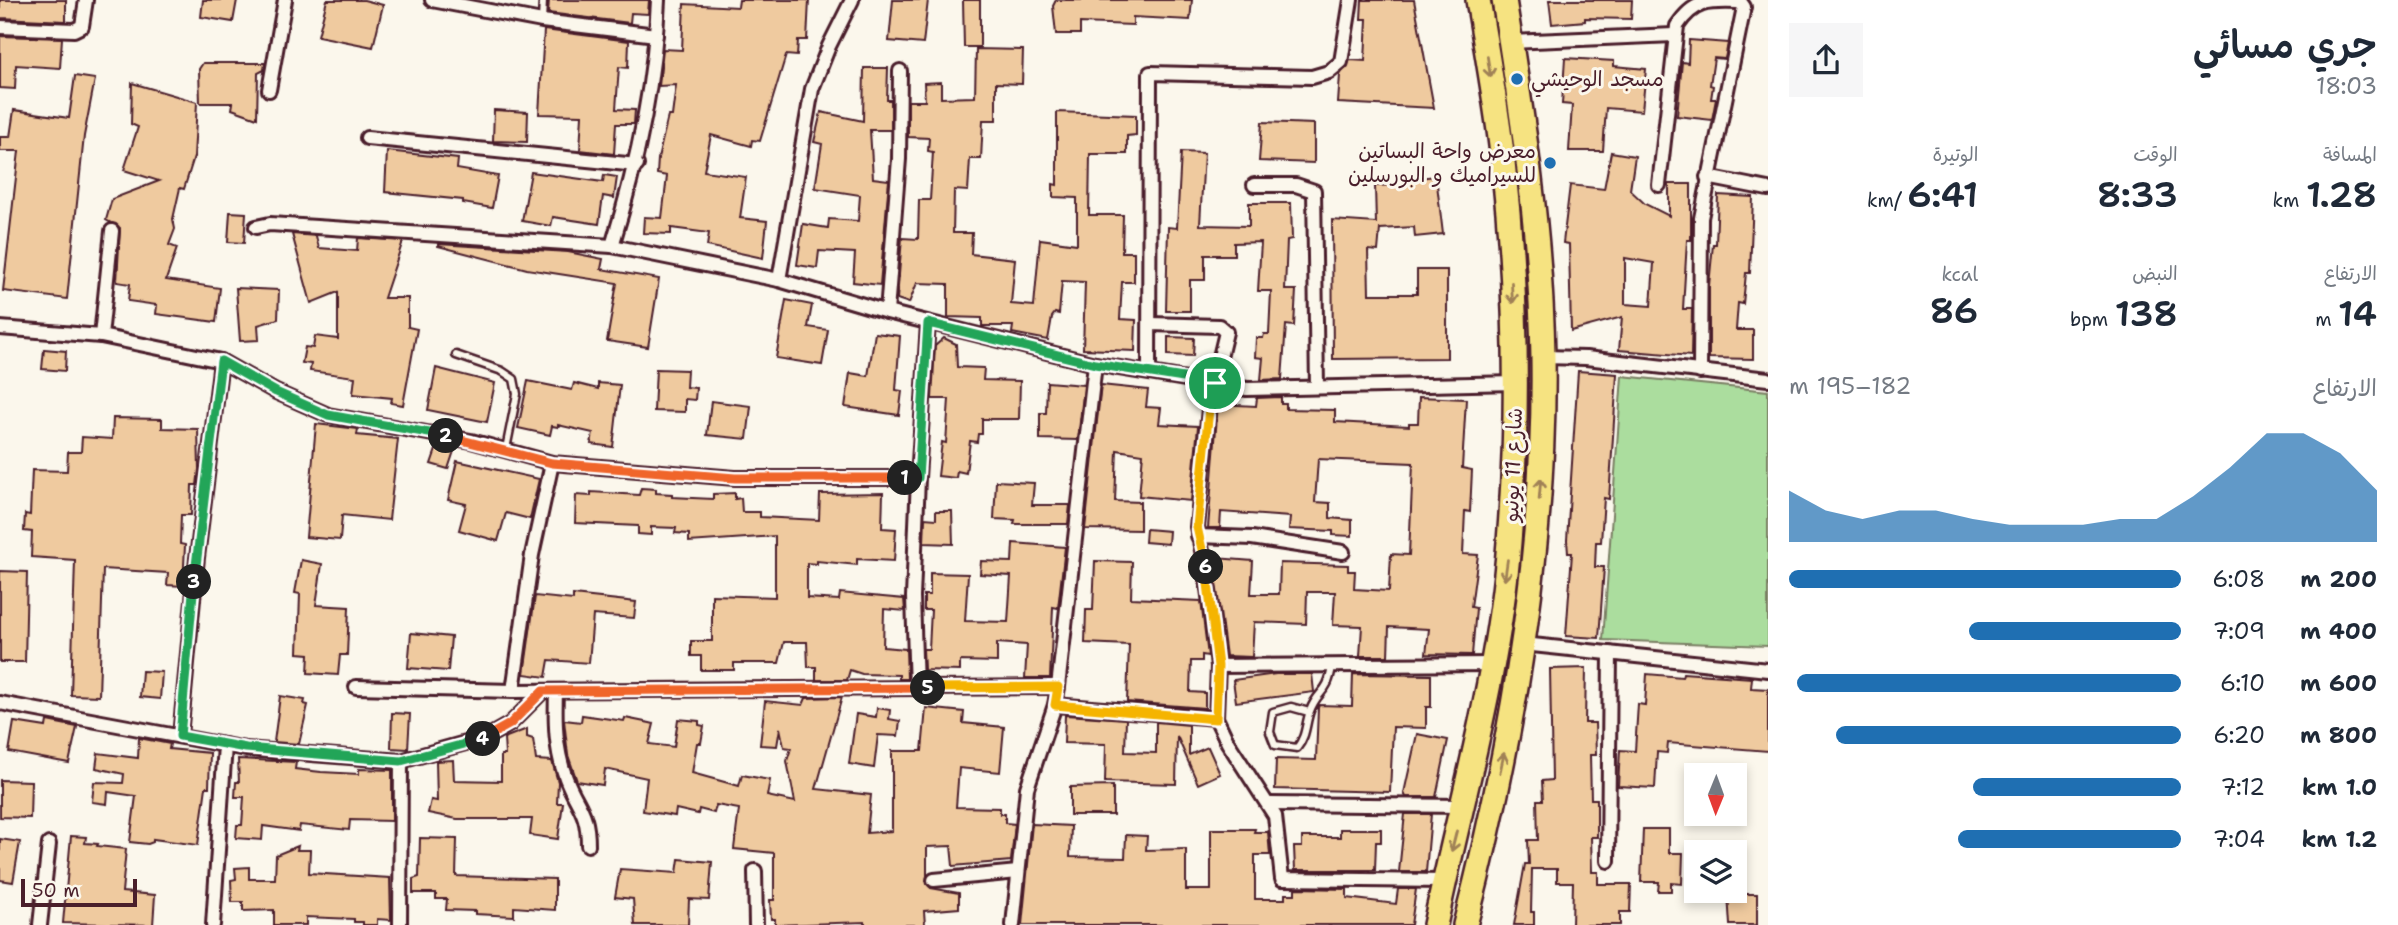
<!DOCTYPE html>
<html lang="ar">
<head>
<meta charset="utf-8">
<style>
	body { margin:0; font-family:"Shantell Sans","Playpen Sans Arabic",sans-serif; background:#f6f6f7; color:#1f2937; direction:rtl; height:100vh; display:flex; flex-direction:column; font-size:26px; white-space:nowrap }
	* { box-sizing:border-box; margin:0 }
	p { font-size:23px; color:#747a83 }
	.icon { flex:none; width:38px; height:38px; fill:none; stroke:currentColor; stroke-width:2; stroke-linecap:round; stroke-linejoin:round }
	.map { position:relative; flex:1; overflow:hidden; direction:ltr }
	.details { display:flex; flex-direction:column; background:#fff; width:630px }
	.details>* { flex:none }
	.needle { width:46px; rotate:181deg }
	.controls { position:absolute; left:1684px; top:763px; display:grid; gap:14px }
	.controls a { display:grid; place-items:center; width:63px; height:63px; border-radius:0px; background:#fff; box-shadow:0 4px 10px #0003; font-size:35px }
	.scale { position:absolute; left:21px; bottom:18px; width:116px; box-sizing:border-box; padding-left:7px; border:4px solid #4a1f2b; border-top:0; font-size:19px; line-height:24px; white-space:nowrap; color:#4a1f2b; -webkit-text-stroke:5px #fbf7ec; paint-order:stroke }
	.pin { position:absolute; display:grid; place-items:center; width:60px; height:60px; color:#fff; margin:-30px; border:4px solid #fff; border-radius:50%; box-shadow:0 2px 7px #0007 }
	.km { position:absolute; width:35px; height:35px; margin:-18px; border-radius:50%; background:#222; color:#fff; font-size:19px; line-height:35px; text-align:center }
	.round { display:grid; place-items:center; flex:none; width:74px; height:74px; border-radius:0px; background:#f6f6f7 }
	.summary { display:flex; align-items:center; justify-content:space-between; height:119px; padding:0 21px }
	h1 { font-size:38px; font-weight:600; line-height:52px }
	.stats { display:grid; grid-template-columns:repeat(3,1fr); gap:10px; height:119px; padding:7px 21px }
	.stats div { display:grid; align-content:center }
	.stats b { font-size:35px; font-weight:600 }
	.stats small { font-size:19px; font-weight:400 }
	.stats p { font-size:19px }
	.chart { height:196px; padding:14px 21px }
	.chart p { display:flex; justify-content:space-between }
	.chart svg { width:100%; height:126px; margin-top:7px; fill:#1f6fb2; opacity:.7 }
	ul { padding:0 21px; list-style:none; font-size:23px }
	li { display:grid; grid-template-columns:112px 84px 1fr; align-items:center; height:52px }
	li i { height:18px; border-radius:9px; background:#1f6fb2 }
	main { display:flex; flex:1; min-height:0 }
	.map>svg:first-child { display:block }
</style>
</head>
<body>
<main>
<section class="details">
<div class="summary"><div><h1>جري مسائي</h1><p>18:03</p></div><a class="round"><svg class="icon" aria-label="share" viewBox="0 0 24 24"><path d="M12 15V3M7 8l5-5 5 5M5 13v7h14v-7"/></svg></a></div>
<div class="stats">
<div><p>المسافة</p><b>1.28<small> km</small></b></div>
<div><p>الوقت</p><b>8:33</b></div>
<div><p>الوتيرة</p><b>6:41<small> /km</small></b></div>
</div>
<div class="stats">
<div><p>الارتفاع</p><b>14<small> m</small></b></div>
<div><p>النبض</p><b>138<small> bpm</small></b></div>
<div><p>kcal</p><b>86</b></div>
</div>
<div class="chart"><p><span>الارتفاع</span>182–195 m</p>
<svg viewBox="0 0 160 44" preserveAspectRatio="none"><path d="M0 44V26L10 33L20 36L30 33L40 33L50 36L60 38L70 38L80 38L90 36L100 36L110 28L120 18L130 6L140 6L150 13L160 26V44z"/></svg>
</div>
<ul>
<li><b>200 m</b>6:08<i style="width:100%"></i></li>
<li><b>400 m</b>7:09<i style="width:54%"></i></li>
<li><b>600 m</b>6:10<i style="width:98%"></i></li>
<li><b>800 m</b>6:20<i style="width:88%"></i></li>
<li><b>1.0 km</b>7:12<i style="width:53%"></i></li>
<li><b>1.2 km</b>7:04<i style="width:57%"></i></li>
</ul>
</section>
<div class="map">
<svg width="1768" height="925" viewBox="0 0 1768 925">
	<rect width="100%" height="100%" fill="#fbf7ec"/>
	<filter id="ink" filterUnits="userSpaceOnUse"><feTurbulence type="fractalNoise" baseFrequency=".0143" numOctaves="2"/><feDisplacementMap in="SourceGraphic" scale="14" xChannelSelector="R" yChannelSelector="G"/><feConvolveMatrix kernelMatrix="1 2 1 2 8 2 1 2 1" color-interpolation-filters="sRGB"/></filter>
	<g filter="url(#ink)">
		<path fill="#abdd9e" stroke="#7a7e64" stroke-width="2" d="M1622,376L1768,391V646L1603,640Z"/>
		<g fill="#efca9f" stroke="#4a1f2b" stroke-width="2" fill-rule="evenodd">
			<path d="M0,0H66V21L0,18Z"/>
			<path d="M203,0H237L233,22L201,17Z"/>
			<path d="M327,0H364L383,5L373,47L318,36Z"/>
			<path d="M549,0H649L648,14L631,13L630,23L548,13Z"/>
			<path d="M739,0H809L807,40H798L797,56L786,55L760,141L752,140L751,146L711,135L704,171L746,177L740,218L767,221L763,258L707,246L709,233L671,228V234L643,233L644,217L662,218L667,176L657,174L658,159L668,116H672L676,85L659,86L663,49L682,50L684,4L738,7Z"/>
			<path d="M893,0H928L923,44L889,41Z"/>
			<path d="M963,0H980V47H964Z"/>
			<path d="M1056,0H1192L1190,20L1133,17V25L1080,23V34H1056L1053,6Z"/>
			<path d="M1362,0H1414L1434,108L1338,103L1340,75L1350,60L1365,61L1367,19H1361Z"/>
			<path d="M1549,0H1632L1631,19L1585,18V21L1552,24Z"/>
			<path d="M544,30L629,41L628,68L619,67L616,109L635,110L634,124H616L614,154L580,150L582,115L539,114Z"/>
			<path d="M0,36L62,38L60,68L16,65L15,89L0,88Z"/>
			<path d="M1689,40L1728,43L1725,59L1714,58L1710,85L1713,86L1711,99H1716L1712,120L1677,116L1682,62L1688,63Z"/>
			<path d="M976,49L1023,50L1022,84L996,83V120H983L981,159H970L968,191L954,190L953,233H972L971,254L1015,259L1011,304L1034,306L1040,239L1077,244V198L1053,197V184L1057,185V112L1136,115V135L1127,136V154H1090L1089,215H1123L1122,252H1134V282H1122L1120,319L1136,320L1135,351L1083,349L1085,282L1062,281L1059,314L1055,313L1052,317L1048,340L1012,333L1013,326H982V318L948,317V284L917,283L909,303L897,299L902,238L918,239L919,200H930L933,152L928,151L929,138L908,137V101H925L924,83L941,82V98L975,97Z"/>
			<path d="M1565,58L1614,61V66L1646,69L1642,111L1606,108L1603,151H1569L1572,105L1562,104Z"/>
			<path d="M203,63H265L264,70L258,73L257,118L232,109L233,103H200L199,69Z"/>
			<path d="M864,68H888L887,100H891V130H870L873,178L889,180L880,285L853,282L855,253L819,251L817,268L797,265L803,224L828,228L829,219L858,221L860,195L815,188L822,144L814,142L821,112L863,121Z"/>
			<path d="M75,76L95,79L84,136L67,299L3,291L19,151H0V137H10L14,110L69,118Z"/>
			<path d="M132,83L197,102L194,157L184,189L180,188L173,219L175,229L169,245L177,248L166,280L220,288L216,322L156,314L157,305L128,301L130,284L117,282L120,228L106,220L112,199L159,181L124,170L138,127L131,124Z"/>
			<path d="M494,110L528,112L527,142L493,141Z"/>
			<path d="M1262,122L1314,124V163L1259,161Z"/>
			<path d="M387,151L458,159L457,169L498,176L492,208L463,203V200L385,192Z"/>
			<path d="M1181,152L1204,153L1200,225L1249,226V203H1291L1292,239L1287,240L1285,290H1296L1294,326L1286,325L1282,379L1261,380L1263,358L1255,357L1256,338H1263L1264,334H1269L1271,291H1258L1261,242L1234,243V255H1205V280H1190V311H1166L1168,227L1177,228Z"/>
			<path d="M1611,152L1635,156L1630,190L1645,204L1669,216V184H1691V240H1687L1683,309H1692L1691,356L1619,350L1622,317L1571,331L1569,244L1563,243L1570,185L1604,189ZM1625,258L1654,263L1651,306L1625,304Z"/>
			<path d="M531,172L603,182L604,175L617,177L614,198L603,196L599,224L553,217L551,226L522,221Z"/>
			<path d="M1436,176L1443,234L1415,237L1414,227L1380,229L1378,251L1368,250L1369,294H1417V270H1447V358L1333,359L1332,220L1376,223L1375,186L1409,184V179Z"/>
			<path d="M1718,195L1753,197L1750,273H1746L1743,304L1738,303L1736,330H1753V359L1709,358V286L1713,244H1716Z"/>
			<path d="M230,212L246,213L244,243L228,242Z"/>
			<path d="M292,234L316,236L319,248L357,251L358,238L403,241L384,298H408V327L417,329L403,405L391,403L392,398L353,394L355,377L310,371L311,364L302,363L305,347L313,348L315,336L338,339V292L311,303Z"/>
			<path d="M438,244L568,252L603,259L601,269L659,279L648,347L607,341L617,283L527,269L438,246Z"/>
			<path d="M236,288L279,290L278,319L258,325L259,340L240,341Z"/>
			<path d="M786,300L812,305L808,327L828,330L822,365L776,358Z"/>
			<path d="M875,333L900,336L896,390L902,391L899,415L845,407L850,373L868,376Z"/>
			<path d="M1168,337L1194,338L1193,356L1168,355Z"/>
			<path d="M944,338L956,344L957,367L984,368L983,380L1020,381L1019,419H982V434H978L977,442L970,441L966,473L957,471L956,478L938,476L942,442L946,443L949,399H932L935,346Z"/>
			<path d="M44,349L66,351L65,371L42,369Z"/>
			<path d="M436,368L495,383L487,422L428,410Z"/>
			<path d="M656,369L687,370L686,387L696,388L695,400L685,399V412L654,411Z"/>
			<path d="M1578,371L1617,374L1609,499L1604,498L1601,542H1596L1595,567H1604L1599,638L1566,636L1572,553H1568L1567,540Z"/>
			<path d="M528,381L572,390L574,383L598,389V383L620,385L613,447L591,444L593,433L558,425V427L552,426L550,435L518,428Z"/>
			<path d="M1047,382L1084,385L1078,440L1040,439V413H1046Z"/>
			<path d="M1101,385L1148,390L1146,407L1161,408L1159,424L1198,426L1191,501L1139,496L1143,454L1117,450L1115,501L1140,502V530L1085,529Z"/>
			<path d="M1281,397V404H1286V409L1335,410V422L1409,426V423H1418L1419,397L1466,399L1462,468L1472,470L1470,512L1465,511L1463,554L1478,555L1471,607L1476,608L1472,655L1426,654L1429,629L1389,627L1388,656H1360L1362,626L1333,625L1335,592H1307L1306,624L1254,622L1252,657L1226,656L1215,575L1216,558L1253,561L1251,594H1279L1280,563L1348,565V571H1355L1354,589L1389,591L1391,554L1409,555L1413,463L1318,459L1315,502L1330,503V518L1352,520V536L1333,535V531L1289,529L1290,517L1221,512L1220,528H1208L1218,404L1256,406L1257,398Z"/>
			<path d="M711,401L751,406L747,439L707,435Z"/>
			<path d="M113,418L162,419V428L198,429L199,469L197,485H192L191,515H181L180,544L185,545L183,586L167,585L168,573L103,569L99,696L71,695L75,560L31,557L32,532L24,531L25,514L30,515L32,470L67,471L68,452H81L82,437L112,439Z"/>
			<path d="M316,424L358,429L357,435L398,439L389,520L342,515L340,540L306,537Z"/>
			<path d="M438,444L455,448L448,469L431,464Z"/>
			<path d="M457,461L539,479L530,519L506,513L498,541L459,530L466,504L448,500Z"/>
			<path d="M996,481L1034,483L1032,505H1070L1068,524H1014L1015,520L994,519Z"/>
			<path d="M641,488L656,489V493L672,494V497L713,499V494L735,493V499L741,498L742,512H760V517L819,520L820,494L883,493L882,528L896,529L894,561L857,559V565L817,561V564L807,563V598L839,600L840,593L904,599L905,611L884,609L883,647L906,649L907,679H899V675L862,674L850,670L847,680H816V667H808L807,642H784L779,663H734V670H701V656H691V641H712V595L775,597V536L689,542V534L675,533L676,528L651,527V535L638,534V526L575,523L576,495L591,496V492L639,495Z"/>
			<path d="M936,511H952L953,544L924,543L925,518L936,519Z"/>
			<path d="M1146,529L1169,531L1168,544L1145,542Z"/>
			<path d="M1013,543L1065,547L1058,608L1053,607L1050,678H1025L1027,645L997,643V662L960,661V671L924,670L923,649H929L931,610H924V595H930V573L968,574L965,621L1008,622L1011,576L980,574L981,561L1012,562Z"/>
			<path d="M301,560L322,564L316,605L349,607L347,655H340L338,675L308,673L309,654L298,653L300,594L295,593Z"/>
			<path d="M1095,561L1132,562L1131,598L1201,601L1208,656L1202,655V661H1191L1190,692L1205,693V708L1127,702L1129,645L1085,643L1086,610H1093Z"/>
			<path d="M0,571L27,572L25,662H0Z"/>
			<path d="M573,595L636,602L634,618L593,615L589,663L549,660L546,677L524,674L535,596L573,600Z"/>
			<path d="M411,633L451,637L448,671L408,668Z"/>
			<path d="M1586,668L1585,723H1595L1596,755H1590L1591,799H1597V837H1591L1592,872H1598V884H1631L1630,912H1620V925H1572L1573,882H1557V869H1532L1531,912H1534V925H1514L1525,864H1529L1528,840H1538L1537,800H1543L1542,781L1552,780L1550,669Z"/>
			<path d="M142,671L162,672L160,699L140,697Z"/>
			<path d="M1683,673L1752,678L1751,688L1768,689V751L1668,743L1667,753L1657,752L1655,788L1618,786L1620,750L1635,751L1638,704L1645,705L1647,674L1682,677Z"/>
			<path d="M1276,674H1312L1314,692L1236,702L1233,680Z"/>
			<path d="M1353,674L1431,675V707H1426V728L1393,727L1390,792L1275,789L1276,759L1316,760L1318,708L1319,705L1352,706Z"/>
			<path d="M280,696L305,700L304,704L308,705L299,744L274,742Z"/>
			<path d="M842,697L816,789L871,795L867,833L892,831V751H922L926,708L964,712L963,723L1004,727L1000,772L959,768L956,807L1000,808V814H1005V823L1015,824L1011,861L953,866L951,846L927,847V884L931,888L959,893V908L924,911L925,925H865V922L775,925V919H771L770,900H774V853L734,849L739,809L716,805L714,813L699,809L698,814L676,809L675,816L643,811L647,778L605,769L603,785L577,781L568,755L564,720L581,722L582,715L624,721L625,718L650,723L654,724L649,744L674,747L678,719L699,721V725L704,726L701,743H697L692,773L739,786L742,775L770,780L767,796L795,802L787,761L791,748L784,747L780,728L777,746L760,745L765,701L803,705L806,698Z"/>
			<path d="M877,708L890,710L889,719L900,721L898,736L878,735L874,768L849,764L856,714L876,717Z"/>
			<path d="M392,713L410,714L408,749L391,748Z"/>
			<path d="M1065,715L1126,719L1125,752L1156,753V722L1189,725V755L1208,747L1220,774L1198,784L1177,736L1176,784L1105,782L1106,744L1064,743Z"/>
			<path d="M47,721L77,727L69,763L9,752L14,722L46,727Z"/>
			<path d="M527,729V737L533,739L536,760L552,761L558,782L557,803H563L558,839L530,835L532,819H457L428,813L431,800L437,801L436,761L453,760L454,780L501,781V755H505L504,738Z"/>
			<path d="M1417,734L1448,740L1436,797H1406L1404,793Z"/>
			<path d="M139,738L170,744L169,749L210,753L209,787H206L198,845L153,839V842L148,844L130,842L136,796L108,792L107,804L92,802L94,782L123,783L124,774L96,768L98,753L138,758Z"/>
			<path d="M238,759L296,762L295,769L321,772L359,774V769L392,770V821L350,820L349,830L300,825L299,831L263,826L262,840L236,838L237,825H242L244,797H235L236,782H239Z"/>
			<path d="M0,780L31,781L30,818L0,817Z"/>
			<path d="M1113,786V815H1070V787Z"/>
			<path d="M1405,814H1431L1426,872H1399Z"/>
			<path d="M1032,824L1071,826L1070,857L1125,858L1126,835L1147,836L1146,850L1186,849V890H1211V829H1255L1254,832H1268L1270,855H1255V899H1285V894H1295V888L1347,889V898L1396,904L1398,889H1416L1411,925H1022Z"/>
			<path d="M1340,829H1381V842H1376L1375,870H1295L1294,847H1302V837H1340Z"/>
			<path d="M1643,829H1669V853H1683L1682,884L1671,883V891H1658L1659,882H1641Z"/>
			<path d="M71,836L86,837L85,843L98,844L97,846L126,849L122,892L155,895L153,925L63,923Z"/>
			<path d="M420,838L457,839L456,876L555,879V910L514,907V916L475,914V911L446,910L447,899H436V893H413V879L419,877Z"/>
			<path d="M0,839L20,842L13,882L0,880Z"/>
			<path d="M298,846L297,850H310L309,873L390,878L391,920L377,919V925H363V922H354V919L306,917V925H274V910L243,911V902H232L231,880L236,879L235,868L249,867V879H275L276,855Z"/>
			<path d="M679,859L712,862L709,900L689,899L688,925H635L633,899L615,897L620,869L677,873Z"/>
			<path d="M1728,894H1757V925H1730Z"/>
		</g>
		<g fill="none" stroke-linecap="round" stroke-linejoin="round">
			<g stroke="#4a1f2b" stroke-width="11">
				<g id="lane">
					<path d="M542,21L543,0"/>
					<path d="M456,355L502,371L514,379L517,394L506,449"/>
					<path d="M1309,712L1291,707L1273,712L1270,732L1275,745L1297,748C1307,735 1305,725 1310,711C1318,689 1328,695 1332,666"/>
				</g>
			</g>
			<g stroke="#4a1f2b" stroke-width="18">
				<g id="street">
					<path d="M432,0L542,21L656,35"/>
					<path d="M0,27L74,30L82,26L86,0"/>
					<path d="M1511,42L1674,35"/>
					<path d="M269,90L285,0"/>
					<path d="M367,138L637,165"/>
					<path d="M1707,177L1768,189"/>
					<path d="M1254,185H1296L1314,191L1317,387"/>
					<path d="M1659,185L1677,26C1694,0 1708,1 1739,2"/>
					<path d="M256,227L270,224L612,246L779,280L887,312L1095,364L1247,389L1516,383"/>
					<path d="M612,246C637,165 655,84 658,0"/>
					<path d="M779,280L812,89L829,46L852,0"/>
					<path d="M887,312L899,159L900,71"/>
					<path d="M1151,324L1219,326L1226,332L1210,399L1197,527L1205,565L1218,666L1216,718L1228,743L1275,816L1282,879L1444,881"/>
					<path d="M0,328L101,336L221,361L276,392L328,415L471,441L552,463L735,478H918L913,597L916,688"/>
					<path d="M101,336L112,231"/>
					<path d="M1543,357L1586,358L1768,379"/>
					<path d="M1149,372L1150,73L1312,77L1329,72L1341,62L1351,0"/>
					<path d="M1700,372L1701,218L1744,7L1739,0"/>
					<path d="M918,478L928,323"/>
					<path d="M1198,536L1252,538L1343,552"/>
					<path d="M1523,644L1768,670"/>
					<path d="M1218,666L1493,664"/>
					<path d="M356,687L513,691L1058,687"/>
					<path d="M513,691L532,555L552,463"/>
					<path d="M556,691C555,720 555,750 566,778C577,807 588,810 588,845"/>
					<path d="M0,703L246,749L401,761L487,737L510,724L543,691"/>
					<path d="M1055,705L1216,718"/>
					<path d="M180,736L197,558L221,361"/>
					<path d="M1270,804L1463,806"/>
					<path d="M1608,861L1610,653"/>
					<path d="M755,871L756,925"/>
					<path d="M934,880L1018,872"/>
					<path d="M40,925L49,844"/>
					<path d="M213,925L225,745"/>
					<path d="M400,925L401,761"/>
					<path d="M1013,925L1027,788L1055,705L1058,687L1095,364"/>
				</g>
			</g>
			<g stroke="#4a1f2b" stroke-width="28">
				<g id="highway">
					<path d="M1435,925C1462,797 1499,672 1509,542C1519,416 1517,287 1503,162C1497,108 1487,54 1478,0"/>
					<path d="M1465,925C1513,740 1546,548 1543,357C1541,234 1523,120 1504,0"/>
				</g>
			</g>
			<use href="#lane" stroke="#fbf7ec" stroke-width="6"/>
			<use href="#street" stroke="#fbf7ec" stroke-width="12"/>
			<use href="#highway" stroke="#f6e381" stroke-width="23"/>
		</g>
		<defs><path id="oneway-shaft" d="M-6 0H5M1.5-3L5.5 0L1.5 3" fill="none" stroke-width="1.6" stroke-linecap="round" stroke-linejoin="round" transform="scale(1.75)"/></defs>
		<g stroke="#a08156">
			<use href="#oneway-shaft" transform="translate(1489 67) rotate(81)"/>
			<use href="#oneway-shaft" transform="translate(1512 293) rotate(87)"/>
			<use href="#oneway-shaft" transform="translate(1540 489) rotate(-85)"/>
			<use href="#oneway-shaft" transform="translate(1506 570) rotate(98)"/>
			<use href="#oneway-shaft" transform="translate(1502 763) rotate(-78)"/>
			<use href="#oneway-shaft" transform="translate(1454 841) rotate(104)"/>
		</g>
	</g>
	<g fill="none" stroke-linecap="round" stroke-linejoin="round" filter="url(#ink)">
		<g stroke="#fff" stroke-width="14">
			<path id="split-1" d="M905,478H918L928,323L1095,364L1215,383"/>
		</g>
		<g stroke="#fff" stroke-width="14">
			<path id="split-2" d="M446,436L552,463L735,478H905"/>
		</g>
		<g stroke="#fff" stroke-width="14">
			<path id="split-3" d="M194,582L221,361L276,392L328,415L446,436"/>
		</g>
		<g stroke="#fff" stroke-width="14">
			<path id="split-4" d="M194,582L180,736L246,748L401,761L483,739"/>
		</g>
		<g stroke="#fff" stroke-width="14">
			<path id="split-5" d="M483,739L510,724L543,691L928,688"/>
		</g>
		<g stroke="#fff" stroke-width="14">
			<path id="split-6" d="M928,688L1058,687L1055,705L1216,719L1218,666L1206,567"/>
		</g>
		<g stroke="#fff" stroke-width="14">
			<path id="split-7" d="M1206,567L1197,527L1210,399L1215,383"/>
		</g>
		<use href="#split-1" stroke="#22a559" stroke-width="9"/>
		<use href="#split-2" stroke="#f0652b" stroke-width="9"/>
		<use href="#split-3" stroke="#22a559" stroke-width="9"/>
		<use href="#split-4" stroke="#22a559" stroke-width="9"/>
		<use href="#split-5" stroke="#f0652b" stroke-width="9"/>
		<use href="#split-6" stroke="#f5b400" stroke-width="9"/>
		<use href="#split-7" stroke="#f5b400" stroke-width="9"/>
	</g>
	<g fill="#1f6fb2" stroke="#fbf7ec" stroke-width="2.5">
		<circle cx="1517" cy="79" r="7"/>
		<circle cx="1550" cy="163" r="7"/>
	</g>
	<g text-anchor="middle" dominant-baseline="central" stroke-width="6" stroke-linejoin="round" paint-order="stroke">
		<g font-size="21" fill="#4a1f2b" stroke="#fbf7ec" text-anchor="start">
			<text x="1531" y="79">مسجد الوحيشي</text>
			<text x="1536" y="151" text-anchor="end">معرض واحة البساتين<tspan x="1536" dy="24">للسيراميك و البورسلين</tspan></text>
		</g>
		<g font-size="21" fill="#4a1f2b" stroke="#fbf7ec">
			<text transform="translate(1513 465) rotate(-88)">شارع 11 يونيو</text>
		</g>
	</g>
</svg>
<div class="controls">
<a><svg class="needle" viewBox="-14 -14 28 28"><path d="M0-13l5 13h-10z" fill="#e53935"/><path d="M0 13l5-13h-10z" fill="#747a83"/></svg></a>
<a><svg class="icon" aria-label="layers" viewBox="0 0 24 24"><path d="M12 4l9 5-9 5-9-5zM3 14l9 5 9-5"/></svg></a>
</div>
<div class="scale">50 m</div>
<div class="pin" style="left:1215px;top:383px;background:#1e9e55"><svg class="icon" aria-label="arrive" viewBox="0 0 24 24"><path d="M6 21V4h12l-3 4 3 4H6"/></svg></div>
<b class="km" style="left:905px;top:478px">1</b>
<b class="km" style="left:446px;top:436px">2</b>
<b class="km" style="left:194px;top:582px">3</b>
<b class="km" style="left:483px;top:739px">4</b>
<b class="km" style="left:928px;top:688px">5</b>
<b class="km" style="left:1206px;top:567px">6</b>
</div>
</main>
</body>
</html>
